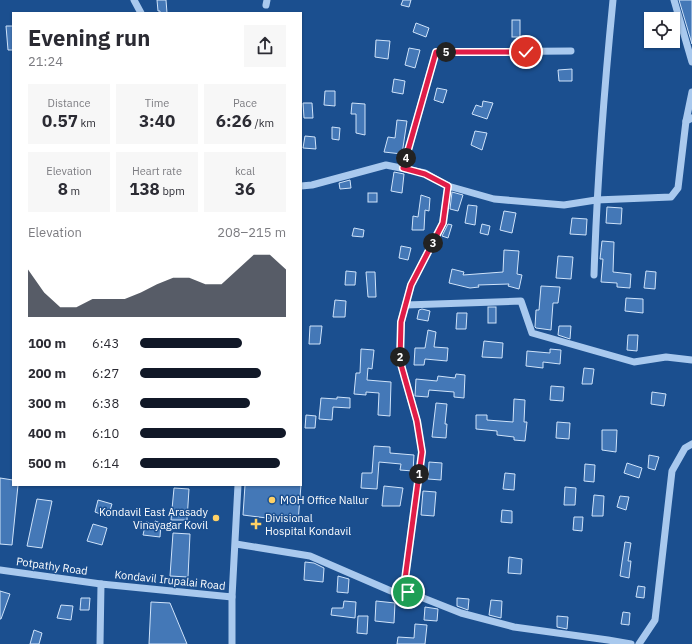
<!DOCTYPE html>
<html lang="en">
<head>
<meta charset="utf-8">
<style>
	body { margin:0; font-family:"IBM Plex Sans",sans-serif; background:#f7f7f7; color:#2b2b33; height:100vh; display:flex; flex-direction:column; font-size:15px; white-space:nowrap }
	* { box-sizing:border-box; margin:0 }
	p { font-size:13px; color:#7c7c81 }
	.icon { flex:none; width:22px; height:22px; fill:none; stroke:currentColor; stroke-width:2; stroke-linecap:round; stroke-linejoin:round }
	.map { position:relative; flex:1; overflow:hidden }
	.panel { position:absolute; left:12px; top:12px; width:290px; height:474px; display:flex; flex-direction:column; background:#fff; border-radius:0px; box-shadow:0 1px 3px #0004 }
	.panel>* { flex:none }
	.fabs { position:absolute; left:644px; top:12px; display:grid; gap:8px }
	.fabs a { display:grid; place-items:center; width:36px; height:36px; border-radius:0px; background:#fff; box-shadow:0 1px 3px #0004; font-size:20px }
	.pin { position:absolute; display:grid; place-items:center; width:34px; height:34px; color:#fff; margin:-17px; border:2px solid #fff; border-radius:50%; box-shadow:0 1px 4px #0007 }
	.km { position:absolute; width:20px; height:20px; margin:-10px; border-radius:50%; background:#222; color:#fff; font-size:11px; line-height:20px; text-align:center }
	.round { display:grid; place-items:center; flex:none; width:42px; height:42px; border-radius:0px; background:#f7f7f7 }
	.headline { display:flex; align-items:center; justify-content:space-between; height:68px; padding:0 16px }
	h1 { font-size:22px; font-weight:700; line-height:30px }
	.figures { display:grid; grid-template-columns:repeat(3,1fr); gap:6px; height:68px; padding:4px 16px }
	.figures div { display:grid; align-content:center; border-radius:0px; background:#f7f7f7; text-align:center }
	.figures b { font-size:17px; font-weight:700 }
	.figures small { font-size:11px; font-weight:400 }
	.figures p { font-size:11px }
	.chart { height:112px; padding:8px 16px }
	.chart p { display:flex; justify-content:space-between }
	.chart svg { width:100%; height:72px; margin-top:4px; fill:#111827; opacity:.7 }
	ul { padding:0 16px; list-style:none; font-size:13px }
	li { display:grid; grid-template-columns:64px 48px 1fr; align-items:center; height:30px }
	li i { height:10px; border-radius:5px; background:#111827 }
	.map>svg:first-child { display:block }
</style>
</head>
<body>
<div class="map">
<svg width="692" height="644" viewBox="0 0 692 644">
	<rect width="100%" height="100%" fill="#1b4f8f"/>
	<g fill="#4478b7" stroke="#cfe3fa">
		<path d="M157,0H166L167,13H160V11H158Z"/>
		<path d="M403,0H411L409,7L401,5Z"/>
		<path d="M679,0H692V44Z"/>
		<rect x="512" y="20" width="8" height="17"/>
		<path d="M416,23L429,28L426,37L413,32Z"/>
		<path d="M6,26H13V50H8Z"/>
		<path d="M376,40L390,41L388,59L375,57Z"/>
		<path d="M409,48L420,50L415,68L405,65Z"/>
		<path d="M572,69V81H559L558,70Z"/>
		<path d="M394,79L405,81L403,94L392,92Z"/>
		<path d="M437,88L447,90L443,103L434,100Z"/>
		<path d="M325,91H335V106L324,105Z"/>
		<path d="M483,101L493,103L487,119L472,114L476,105L482,107Z"/>
		<path d="M303,103H312L313,118H304Z"/>
		<path d="M352,103L365,104V135L356,133V114H351Z"/>
		<path d="M397,120L407,121L402,154L384,152L388,137L395,138Z"/>
		<path d="M332,127L340,128L339,140L332,139Z"/>
		<path d="M475,131L487,133L482,150L471,145Z"/>
		<path d="M305,136L315,137L316,149L303,148Z"/>
		<path d="M394,172L404,174L402,193L391,191Z"/>
		<path d="M350,180L351,188L340,189L339,183Z"/>
		<path d="M452,192L463,195L458,211L450,209Z"/>
		<rect x="368" y="193" width="9" height="9"/>
		<path d="M421,195L430,198L429,211L425,210L424,230H412L413,216L418,217Z"/>
		<path d="M468,205L477,206L475,225L465,223Z"/>
		<path d="M607,207L622,208L621,224L606,223Z"/>
		<path d="M504,211L516,213L512,233L500,230Z"/>
		<path d="M572,218L587,219L586,235L570,234Z"/>
		<path d="M448,224L452,225L448,238L442,236Z"/>
		<path d="M482,224L490,226L488,235L480,233Z"/>
		<path d="M354,228L364,230L363,237L352,236Z"/>
		<path d="M602,241L614,242L613,272L631,274L630,288L617,287V283L601,282L603,259H600Z"/>
		<path d="M401,246L411,248L408,260L399,258Z"/>
		<path d="M504,250L519,251L517,274L522,275L519,289L508,286L509,284L478,285L479,287L470,288L449,283L452,269L464,272L463,275L503,272Z"/>
		<path d="M558,256L573,257L571,279L556,278Z"/>
		<path d="M346,271L356,272L355,285H345Z"/>
		<path d="M646,271L656,272L655,289L644,288Z"/>
		<path d="M366,272H375L376,297H368Z"/>
		<path d="M541,286L560,287L558,303H553L551,330L536,328L535,327L536,310H539Z"/>
		<path d="M626,298L643,299V313L625,311Z"/>
		<path d="M335,300L346,301L345,317H333Z"/>
		<rect x="488" y="307" width="8" height="16"/>
		<path d="M422,309L430,311L428,321L417,319L419,310Z"/>
		<path d="M457,313H467L466,329H456Z"/>
		<path d="M310,326H322L320,344H309Z"/>
		<path d="M559,326H571L570,339L558,335Z"/>
		<path d="M428,330L436,332L434,347L448,348L447,361L425,359L424,365H414L415,348H425Z"/>
		<path d="M628,335H638L637,351L627,350Z"/>
		<path d="M484,341L503,343L502,358L482,357Z"/>
		<path d="M361,349L374,350L372,369L368,368L367,380L391,382L390,416L378,415L379,393L366,392V395L354,394L356,373H360Z"/>
		<path d="M550,349L561,350L560,364L543,362V368L526,366L527,351L550,353Z"/>
		<path d="M584,368L594,369L592,384H582Z"/>
		<path d="M456,374L465,375L464,398L454,397V392L429,390L428,397L415,396L416,379L437,381L438,376L455,378Z"/>
		<path d="M551,386L564,387L563,401L550,400Z"/>
		<path d="M652,392L666,394L664,406L651,404Z"/>
		<path d="M337,397L350,398V408L333,407L332,420L319,419L321,398L337,399Z"/>
		<path d="M514,399L525,400L524,422H527L525,441L514,440V437L497,435V431L476,429V415H487V420L513,422Z"/>
		<path d="M436,403L447,404L445,424H447L446,438L432,437Z"/>
		<path d="M306,415L316,416L315,428H305Z"/>
		<path d="M557,422L570,423L569,439L556,438Z"/>
		<path d="M602,430H617L616,452L602,450Z"/>
		<path d="M374,446L390,447V453L414,455L413,471L400,470L401,464L379,462L377,489L361,488L362,473H372Z"/>
		<path d="M649,455L659,457L655,470L648,468Z"/>
		<path d="M429,462L442,463L441,480L428,479Z"/>
		<path d="M627,463L642,468L639,478L624,473Z"/>
		<path d="M585,464L595,465L594,482L584,481Z"/>
		<path d="M505,473L515,474L514,490L503,489Z"/>
		<path d="M0,478L13,480V485H18L12,545L0,544Z"/>
		<path d="M245,485H301L298,522L243,515Z"/>
		<path d="M384,486L403,488L400,506H382Z"/>
		<path d="M565,487L576,488L575,505H564Z"/>
		<path d="M174,488L189,489L187,520H171Z"/>
		<path d="M423,491L436,492L434,516L421,515Z"/>
		<path d="M594,495L604,496L603,516H592Z"/>
		<path d="M620,496L629,497L626,510L617,507Z"/>
		<path d="M37,499L52,501L42,548L27,546Z"/>
		<path d="M98,500L112,504L108,517L95,512Z"/>
		<path d="M502,510L512,511V523L501,522Z"/>
		<path d="M574,517H583L582,531L573,530Z"/>
		<path d="M155,521L161,523L160,537L143,535L146,522L155,524Z"/>
		<path d="M93,524L107,528L102,545L87,541Z"/>
		<path d="M173,533L190,534L188,577L170,576Z"/>
		<path d="M625,542L631,543L628,561H631L629,578L620,576Z"/>
		<path d="M509,557L522,559L521,574L508,573Z"/>
		<path d="M305,562L314,563L324,568L323,582L304,580Z"/>
		<path d="M338,576L349,579L348,593L337,592Z"/>
		<path d="M638,586L645,587L644,598L636,597Z"/>
		<path d="M0,591L10,594L1,619H0Z"/>
		<path d="M81,598H90L89,610H80Z"/>
		<path d="M457,598L469,599L468,610L457,606Z"/>
		<path d="M491,600L502,601L501,618L489,615Z"/>
		<path d="M344,601L356,602L355,618L331,615L332,608H343Z"/>
		<path d="M376,601L395,603L394,623L375,621Z"/>
		<path d="M151,602L170,603L187,644H149Z"/>
		<path d="M61,605L73,606L71,620L57,618Z"/>
		<path d="M425,607L438,609L437,621L424,620Z"/>
		<path d="M623,612L630,613L629,625L621,624Z"/>
		<path d="M358,616H368L367,634L357,633Z"/>
		<path d="M557,616L568,617L567,629L557,627Z"/>
		<path d="M415,624L427,625L425,644H397L398,637L414,638Z"/>
		<path d="M34,630L42,633L39,644H30Z"/>
	</g>
	<g fill="none" stroke-linecap="round" stroke-linejoin="round">
		<g stroke="#a9c9ee" stroke-width="7">
			<path d="M134,0L141,13"/>
			<path d="M674,0L692,62"/>
			<path d="M266,5L267,0"/>
			<path d="M686,121L692,92"/>
			<path d="M403,168L436,52L571,51"/>
			<path d="M301,186L312,185L386,165L425,173L448,186L494,199L564,205L596,200L671,197L678,188L686,121L692,118"/>
			<path d="M594,275C597,183 604,91 613,0"/>
			<path d="M406,305L521,301L532,333L634,362L666,357L692,360"/>
			<path d="M236,544L310,556L391,591L408,592L461,613L514,627L608,640L631,644"/>
			<path d="M0,570L101,584"/>
			<path d="M408,592L405,579L422,452L417,421L400,361L401,322L411,285L443,223L448,186"/>
			<path d="M100,644L101,584L232,597L238,485"/>
			<path d="M232,644V597"/>
			<path d="M639,644L655,620L672,471L685,448L692,444"/>
		</g>
	</g>
	<g fill="none" stroke-linecap="round" stroke-linejoin="round">
		<g stroke="#fff" stroke-width="8">
			<path id="route" d="M408,592L405,579L422,452L417,421L400,361L401,322L411,285L443,223L448,186L425,174L403,168L436,52H526"/>
		</g>
		<use href="#route" stroke="#e11d48" stroke-width="5"/>
	</g>
	<g fill="#ffd166" stroke="#1b4f8f" stroke-width="1.5">
		<circle cx="272" cy="500" r="4"/>
		<circle cx="216" cy="518" r="4"/>
		<path d="M254 518h4v4h4v4h-4v4h-4v-4h-4v-4h4z"/>
	</g>
	<g text-anchor="middle" dominant-baseline="central" stroke-width="3" stroke-linejoin="round" paint-order="stroke">
		<g font-size="11" fill="#fff" stroke="#1b4f8f" text-anchor="start">
			<text x="280" y="500">MOH Office Nallur</text>
			<text x="208" y="512" text-anchor="end">Kondavil East Arasady<tspan x="208" dy="13">Vinayagar Kovil</tspan></text>
			<text x="265" y="518">Divisional<tspan x="265" dy="13">Hospital Kondavil</tspan></text>
		</g>
		<g font-size="11" fill="#fff" stroke="#1b4f8f">
			<text transform="translate(52 566) rotate(8)">Potpathy Road</text>
			<text transform="translate(170 580) rotate(6)">Kondavil Irupalai Road</text>
		</g>
	</g>
</svg>
<div class="fabs">
<a><svg class="icon" aria-label="locate" viewBox="0 0 24 24"><circle cx="12" cy="12" r="6"/><path d="M12 2v4M12 18v4M2 12h4M18 12h4"/></svg></a>
</div>
<div class="pin" style="left:408px;top:592px;background:#1e9e55"><svg class="icon" aria-label="arrive" viewBox="0 0 24 24"><path d="M6 21V4h12l-3 4 3 4H6"/></svg></div>
<div class="pin" style="left:526px;top:52px;background:#d93025"><svg class="icon" aria-label="check" viewBox="0 0 24 24"><path d="M5 12l5 5 9-10"/></svg></div>
<b class="km" style="left:419px;top:474px">1</b>
<b class="km" style="left:400px;top:357px">2</b>
<b class="km" style="left:433px;top:243px">3</b>
<b class="km" style="left:406px;top:158px">4</b>
<b class="km" style="left:446px;top:52px">5</b>
<section class="panel">
<div class="headline"><div><h1>Evening run</h1><p>21:24</p></div><a class="round"><svg class="icon" aria-label="share" viewBox="0 0 24 24"><path d="M12 15V3M7 8l5-5 5 5M5 13v7h14v-7"/></svg></a></div>
<div class="figures">
<div><p>Distance</p><b>0.57<small> km</small></b></div>
<div><p>Time</p><b>3:40</b></div>
<div><p>Pace</p><b>6:26<small> /km</small></b></div>
</div>
<div class="figures">
<div><p>Elevation</p><b>8<small> m</small></b></div>
<div><p>Heart rate</p><b>138<small> bpm</small></b></div>
<div><p>kcal</p><b>36</b></div>
</div>
<div class="chart"><p><span>Elevation</span>208–215 m</p>
<svg viewBox="0 0 160 44" preserveAspectRatio="none"><path d="M0 44V15L10 29L20 38L30 38L40 33L50 33L60 33L70 29L80 24L90 20L100 20L110 24L120 24L130 15L140 6L150 6L160 15V44z"/></svg>
</div>
<ul>
<li><b>100 m</b>6:43<i style="width:70%"></i></li>
<li><b>200 m</b>6:27<i style="width:83%"></i></li>
<li><b>300 m</b>6:38<i style="width:75%"></i></li>
<li><b>400 m</b>6:10<i style="width:100%"></i></li>
<li><b>500 m</b>6:14<i style="width:96%"></i></li>
</ul>
</section>
</div>
</body>
</html>
